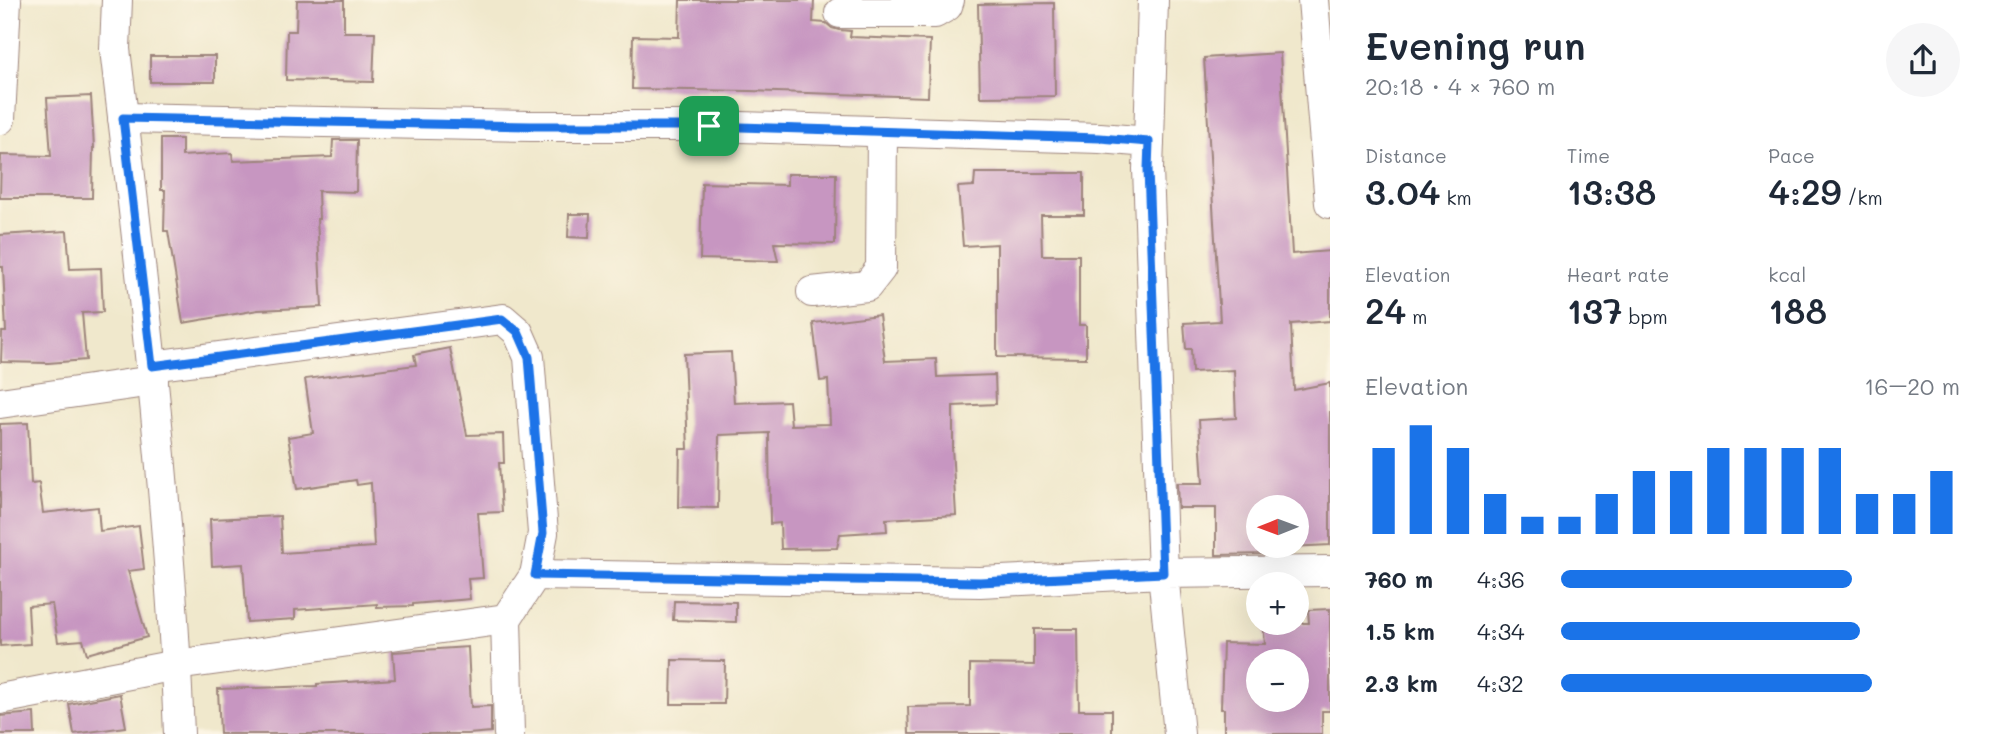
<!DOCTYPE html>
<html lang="en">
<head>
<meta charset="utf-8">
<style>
	body { margin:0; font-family:Mali,sans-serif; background:#f6f6f7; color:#1f2937; height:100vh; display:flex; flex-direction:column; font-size:26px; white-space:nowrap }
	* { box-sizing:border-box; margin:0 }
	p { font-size:23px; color:#747a83 }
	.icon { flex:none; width:38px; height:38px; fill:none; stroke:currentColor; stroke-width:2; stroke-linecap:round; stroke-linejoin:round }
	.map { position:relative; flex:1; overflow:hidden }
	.drawer { display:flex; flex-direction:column; background:#fff; width:665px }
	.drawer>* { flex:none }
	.needle { width:46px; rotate:269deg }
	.controls { position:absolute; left:1246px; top:495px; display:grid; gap:14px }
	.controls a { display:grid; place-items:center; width:63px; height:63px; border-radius:50%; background:#fff; box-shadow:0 7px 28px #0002; font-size:35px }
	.pin { position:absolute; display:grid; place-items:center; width:60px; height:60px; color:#fff; margin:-30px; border-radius:14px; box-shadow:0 4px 10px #0006 }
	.round { display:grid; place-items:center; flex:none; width:74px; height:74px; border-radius:37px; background:#f6f6f7 }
	.headline { display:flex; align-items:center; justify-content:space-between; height:119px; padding:0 35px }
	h1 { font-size:38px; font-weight:600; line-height:52px }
	.metrics { display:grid; grid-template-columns:repeat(3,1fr); gap:10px; height:119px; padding:7px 35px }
	.metrics div { display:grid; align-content:center }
	.metrics b { font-size:35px; font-weight:600 }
	.metrics small { font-size:19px; font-weight:400 }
	.metrics p { font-size:19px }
	.chart { height:196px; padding:14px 35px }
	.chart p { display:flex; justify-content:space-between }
	.chart svg { width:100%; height:126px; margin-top:7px; stroke:#1a73e8; stroke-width:6 }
	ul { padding:0 35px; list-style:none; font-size:23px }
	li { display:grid; grid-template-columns:112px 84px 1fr; align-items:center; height:52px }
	li i { height:18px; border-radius:9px; background:#1a73e8 }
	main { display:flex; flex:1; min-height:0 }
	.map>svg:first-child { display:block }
</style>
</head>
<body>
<main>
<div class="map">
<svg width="1330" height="734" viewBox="0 0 1330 734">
	<rect width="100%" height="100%" fill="#fcf5e5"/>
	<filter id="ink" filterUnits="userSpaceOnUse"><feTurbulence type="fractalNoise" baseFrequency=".0143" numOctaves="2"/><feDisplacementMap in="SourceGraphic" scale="14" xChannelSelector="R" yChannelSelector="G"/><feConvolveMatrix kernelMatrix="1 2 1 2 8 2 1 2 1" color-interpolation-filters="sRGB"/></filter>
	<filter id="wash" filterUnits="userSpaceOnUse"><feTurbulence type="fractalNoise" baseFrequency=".00686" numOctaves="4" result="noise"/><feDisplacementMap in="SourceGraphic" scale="28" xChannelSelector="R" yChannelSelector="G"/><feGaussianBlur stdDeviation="1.57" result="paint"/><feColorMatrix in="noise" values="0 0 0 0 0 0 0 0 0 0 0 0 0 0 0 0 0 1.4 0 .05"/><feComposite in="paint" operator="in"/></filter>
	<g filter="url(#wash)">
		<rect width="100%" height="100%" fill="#f0e8cc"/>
		<g id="blocks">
			<g fill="#c796c1" fill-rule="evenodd">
				<path d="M297,0H344V32H375L373,82L286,80L287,31H296Z"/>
				<path d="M680,0H814L813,22L826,23L832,28L839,30L851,31L850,37L930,40L928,97L749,91L632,89L633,36L679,37Z"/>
				<path d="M1054,3L1055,96L980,97L978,4Z"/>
				<path d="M1280,53L1292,254L1330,251V321L1291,324L1294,390L1330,383V545L1268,548L1267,554L1216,555V508H1178L1177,483H1203L1199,420L1236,418L1234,370L1192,372L1191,349H1186L1184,323L1220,321L1204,58ZM1258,508H1297V546H1258Z"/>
				<rect x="150" y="56" width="65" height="26"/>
				<path d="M91,96L94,148H93L92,198H0L1,155L51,156L47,98Z"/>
				<path d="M161,139H182V156L232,153L233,161L332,157L333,140H357L356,192L318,191L319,219H317L322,307L258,310L183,323L168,231H164L165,190H161Z"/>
				<path d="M975,173H1084V215H1041L1042,255H1079V325H1086V358L997,357V244L963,246L958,187L974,186Z"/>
				<path d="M787,174H836L835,244L774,243L778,261L700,259L702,183L787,185Z"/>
				<path d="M569,214H590L589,238L568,237Z"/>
				<path d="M67,231L70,269L101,268L103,312L82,313L86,360L48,363L1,362L2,332H6L3,267H0V235Z"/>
				<path d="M879,315L885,361L936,359L937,377L995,375L996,404L953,406V447H952L956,515L886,519L887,531L840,534L837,548L781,549L780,523L770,524L769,433L719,435L718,508L679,507L680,449H688L684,354L731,352L734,403L789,401L791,425L830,424L828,380L820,381L813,323Z"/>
				<path d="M450,348L467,435L503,434L504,463H499L502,512L478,513L483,578L468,579L470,599L413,604V606L377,607V604L295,610V619L247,622L243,564L212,566L210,519L280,516L282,553L374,547L371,483L357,485L356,480L297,489L288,437L313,433L305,379L416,365L414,355Z"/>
				<path d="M28,423L31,484L39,483L43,513L98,507L100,531L139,526L144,569L128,571L147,637L87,654L83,640L58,642L52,604L28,606L30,644L0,646V424Z"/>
				<path d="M674,601L736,602V622L673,620Z"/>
				<path d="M1330,609V711H1322V734H1224V709H1221L1223,643L1265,644L1263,623H1309L1308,610ZM1258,662H1297V700H1258Z"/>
				<path d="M1034,629H1078L1079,710H1112V734H909L908,707L970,706V664L1034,665Z"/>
				<path d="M468,647L471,707L491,706V732L468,734H220L218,689L317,686V684L395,679L393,652Z"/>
				<path d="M672,660L725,661L724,704H671Z"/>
				<path d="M120,694L126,727L74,734L69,704Z"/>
				<path d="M34,713L35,734H0V716Z"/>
			</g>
		</g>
	</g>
	<g filter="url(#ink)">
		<use href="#blocks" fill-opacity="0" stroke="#9d847c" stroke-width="2"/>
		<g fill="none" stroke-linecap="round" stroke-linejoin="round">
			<g stroke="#9d847c" stroke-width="32">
				<g id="minor">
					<path d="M117,0L115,49C142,277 170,505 179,734"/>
					<path d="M1313,0L1330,203"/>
					<path d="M840,13H935L947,6L949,0"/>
					<path d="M0,119L6,0"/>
					<path d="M1149,142L1153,0"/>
					<path d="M812,292L867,286L881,268L882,131"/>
					<path d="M152,366L503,319L518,332L529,357L543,533L535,575"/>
					<path d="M0,403L153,381"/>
					<path d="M506,619L509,734"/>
					<path d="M0,699L176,665L506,619L535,575L980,582L1163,573L1148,169L1149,142L1100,138L709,126H531L123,118"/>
					<path d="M1179,734L1163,573L1330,571"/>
				</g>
			</g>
			<use href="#minor" stroke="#fff" stroke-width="30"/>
		</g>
	</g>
	<g fill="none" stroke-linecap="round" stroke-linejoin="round" filter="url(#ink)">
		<g stroke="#fff" stroke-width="14">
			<path id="route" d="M123,118L531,126H709L1100,138L1149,142L1148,169L1163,573L980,582L535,575L543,533L529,357L518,332L502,319L152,366Z"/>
		</g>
		<use href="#route" stroke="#1a73e8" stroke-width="9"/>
	</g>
</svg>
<div class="controls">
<a><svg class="needle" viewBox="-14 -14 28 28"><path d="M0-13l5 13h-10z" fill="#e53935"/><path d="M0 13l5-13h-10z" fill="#747a83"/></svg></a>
<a>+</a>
<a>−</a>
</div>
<div class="pin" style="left:709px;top:126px;background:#1e9e55"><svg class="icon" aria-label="arrive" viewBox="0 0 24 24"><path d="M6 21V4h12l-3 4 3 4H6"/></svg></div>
</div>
<section class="drawer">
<div class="headline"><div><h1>Evening run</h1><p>20:18 · 4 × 760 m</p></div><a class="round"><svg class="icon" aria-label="share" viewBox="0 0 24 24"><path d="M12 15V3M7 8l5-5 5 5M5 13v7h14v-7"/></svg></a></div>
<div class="metrics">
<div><p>Distance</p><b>3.04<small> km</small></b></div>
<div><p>Time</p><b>13:38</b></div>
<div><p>Pace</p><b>4:29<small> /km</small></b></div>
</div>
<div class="metrics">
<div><p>Elevation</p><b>24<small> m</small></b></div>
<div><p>Heart rate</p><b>137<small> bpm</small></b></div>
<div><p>kcal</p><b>188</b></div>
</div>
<div class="chart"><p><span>Elevation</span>16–20 m</p>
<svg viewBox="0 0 160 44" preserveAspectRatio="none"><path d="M5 44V14M15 44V6M25 44V14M35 44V30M45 44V38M55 44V38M65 44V30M75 44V22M85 44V22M95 44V14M105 44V14M115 44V14M125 44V14M135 44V30M145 44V30M155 44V22"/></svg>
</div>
<ul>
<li><b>760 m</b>4:36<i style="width:73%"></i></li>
<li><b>1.5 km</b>4:34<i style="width:75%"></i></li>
<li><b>2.3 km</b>4:32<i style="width:78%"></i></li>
</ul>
</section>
</main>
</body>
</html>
